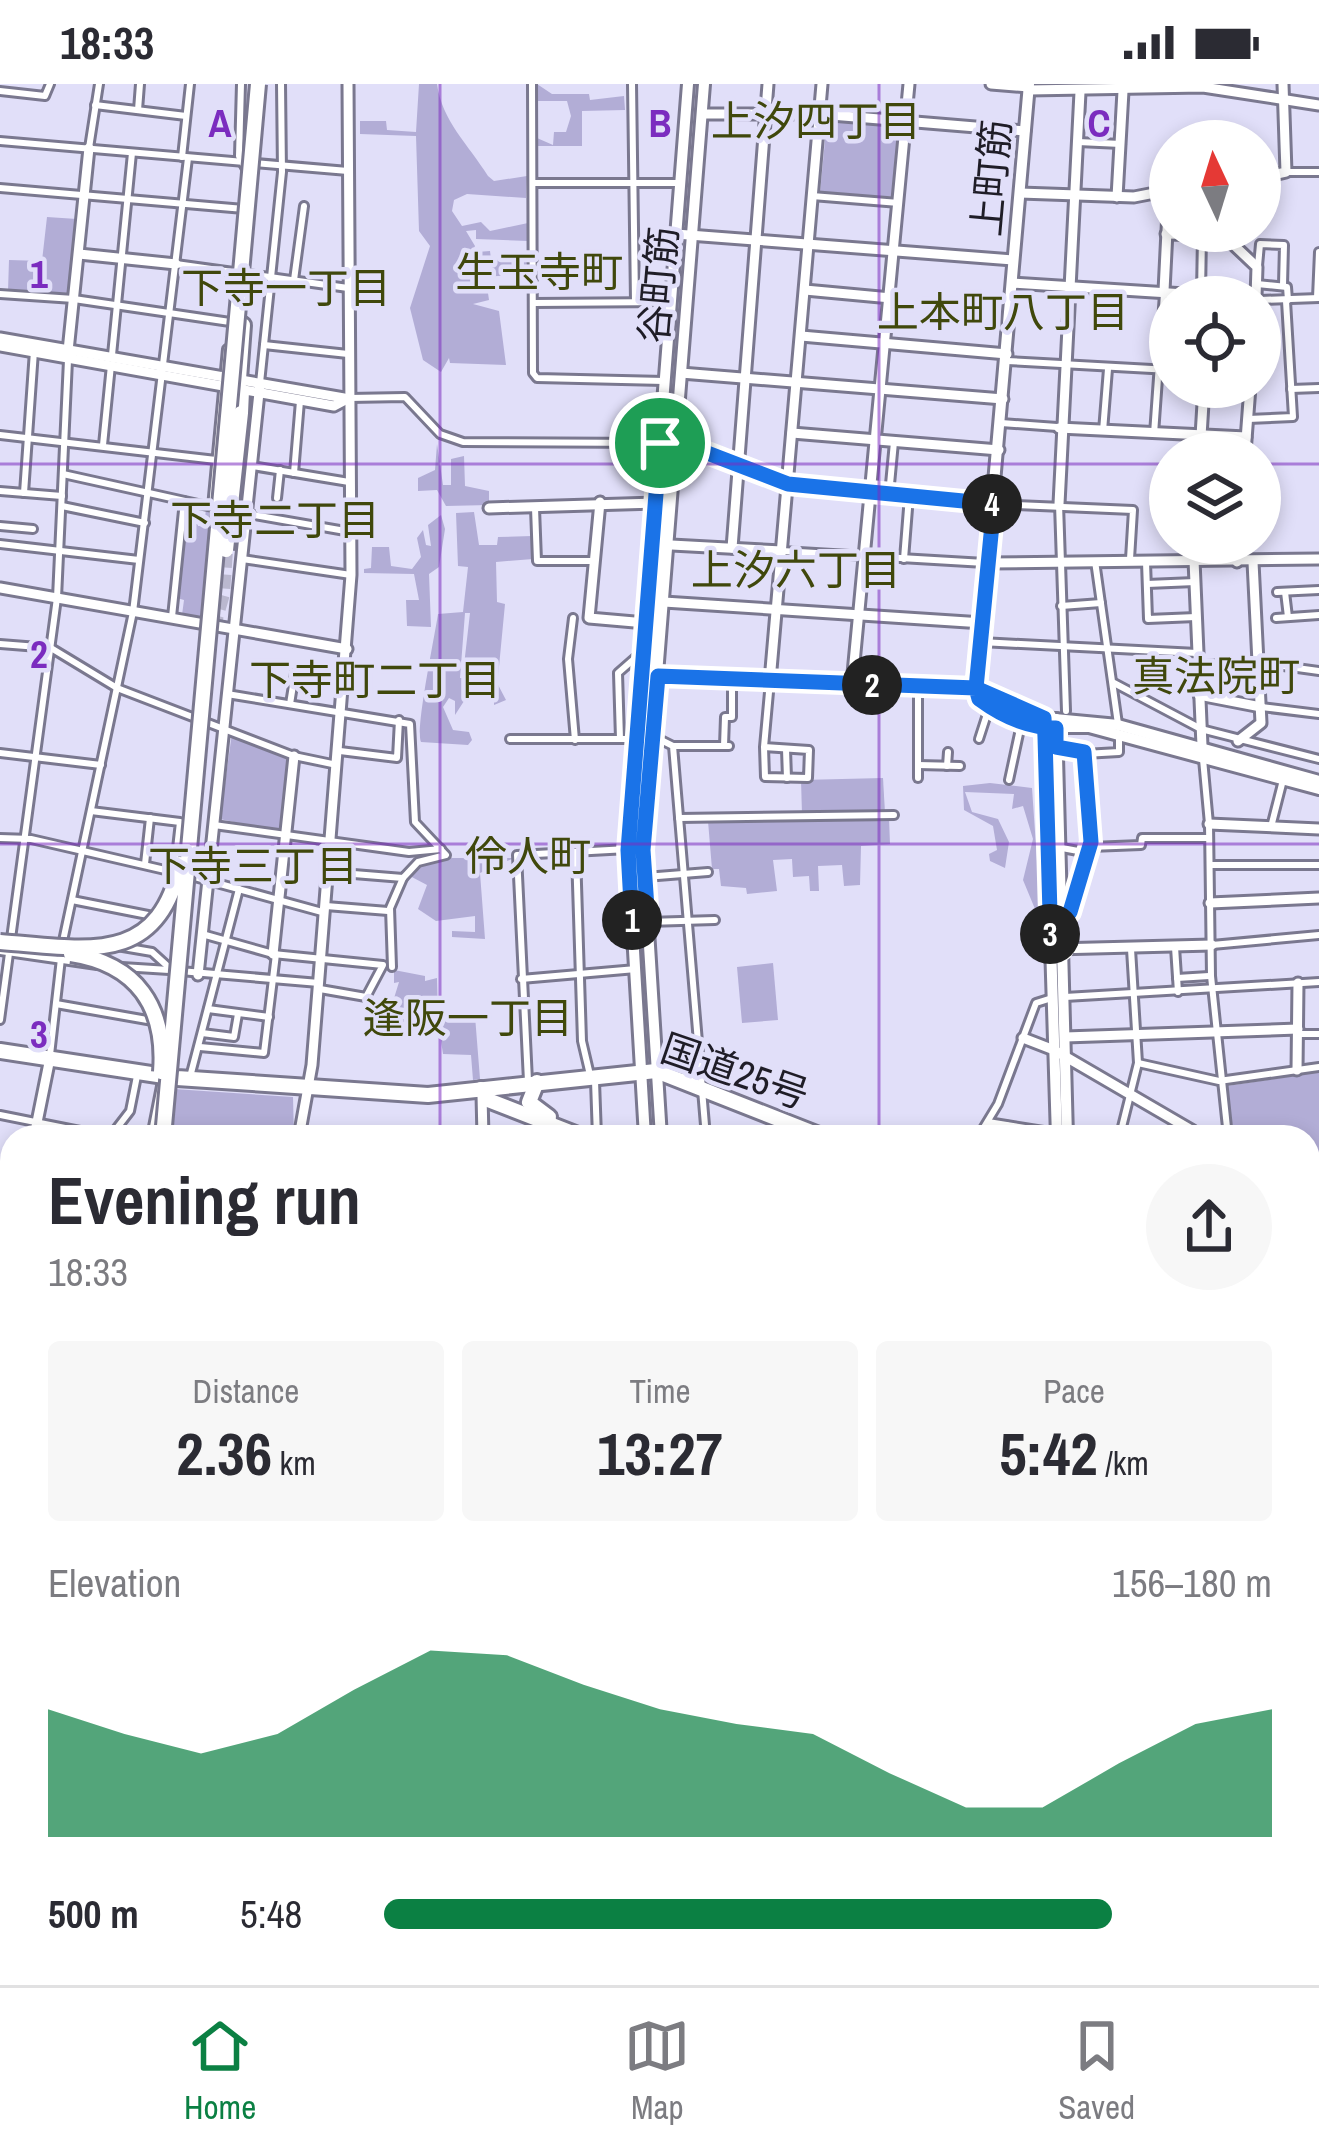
<!DOCTYPE html>
<html lang="en">
<head>
<meta charset="utf-8">
<style>
	body { margin:0; font-family:"Archivo Narrow","Noto Sans JP",sans-serif; background:#f7f7f7; color:#2b2b33; height:100vh; display:flex; flex-direction:column; font-size:45px; white-space:nowrap }
	* { box-sizing:border-box; margin:0 }
	p { font-size:39px; color:#7c7c81 }
	.icon { flex:none; width:66px; height:66px; fill:none; stroke:currentColor; stroke-width:2; stroke-linecap:round; stroke-linejoin:round }
	.map { position:relative; flex:1; overflow:hidden }
	.drawer { position:absolute; left:0px; top:1041px; width:1320px; height:861px; display:flex; flex-direction:column; background:#fff; border-radius:36px 36px 0 0; box-shadow:0 6px 18px #0003 }
	.drawer>* { flex:none }
	.needle { width:78px; rotate:356deg }
	.fabs { position:absolute; left:1149px; top:36px; display:grid; gap:24px }
	.fabs a { display:grid; place-items:center; width:132px; height:132px; border-radius:50%; background:#fff; box-shadow:0 6px 18px #0003; font-size:60px }
	.pin { position:absolute; display:grid; place-items:center; width:102px; height:102px; color:#fff; margin:-51px; border:6px solid #fff; border-radius:50%; box-shadow:0 3px 12px #0007 }
	.km { position:absolute; width:60px; height:60px; margin:-30px; border-radius:50%; background:#222; color:#fff; font-size:33px; line-height:60px; text-align:center }
	.round { display:grid; place-items:center; flex:none; width:126px; height:126px; border-radius:63px; background:#f7f7f7 }
	.overview { display:flex; align-items:center; justify-content:space-between; height:204px; padding:0 48px }
	h1 { font-size:66px; font-weight:700; line-height:90px }
	.figures { display:grid; grid-template-columns:repeat(3,1fr); gap:18px; height:204px; padding:12px 48px }
	.figures div { display:grid; align-content:center; border-radius:12px; background:#f7f7f7; text-align:center }
	.figures b { font-size:60px; font-weight:700 }
	.figures small { font-size:33px; font-weight:400 }
	.figures p { font-size:33px }
	.chart { height:336px; padding:24px 48px }
	.chart p { display:flex; justify-content:space-between }
	.chart svg { width:100%; height:216px; margin-top:12px; fill:#0b8043; opacity:.7 }
	ul { padding:0 48px; list-style:none; font-size:39px }
	li { display:grid; grid-template-columns:192px 144px 1fr; align-items:center; height:90px }
	li i { height:30px; border-radius:15px; background:#0b8043 }
	.status { display:flex; justify-content:space-between; align-items:center; height:84px; padding:0 60px; background:#fff; direction:ltr }
	.status svg { height:33px; fill:currentColor }
	.dock { display:flex; justify-content:space-around; align-items:center; height:168px; border-top:3px solid #e1e1e2; background:#fff; font-size:33px; color:#7c7c81 }
	.dock a { display:grid; justify-items:center; gap:6px }
	.dock .current { color:#0b8043 }
	.map>svg:first-child { display:block }
</style>
</head>
<body>
<div class="status"><b>18:33</b><svg viewBox="0 0 49 12"><path d="M0 12V9h3v3zM5 12V6h3v6zM10 12V3h3v9zM15 12V0h3v12zM26 1h20v11H26zM47 4h2v5h-2z"/></svg></div>
<div class="map">
<svg width="1319" height="1901" viewBox="0 0 1319 1901">
	<rect width="100%" height="100%" fill="#e1dff9"/>
	<g fill="#b2add6">
		<path d="M419,0H437C442,37 468,60 488,92L494,97L527,92L526,114L467,110L454,116L452,127L462,142L481,138L490,147L528,139V157L476,155V146L466,147L475,162L466,182L476,181L477,168L490,167L491,175H528L524,191L475,193L487,202L489,216L473,220L499,227L506,281L450,279L449,274L441,288L423,276L410,224L430,162L419,147L416,52L360,50V37H386L387,46L416,48Z"/>
		<path d="M537,0L552,10H589L590,16L624,12L625,26L582,27V62H537V54L553,61L554,48H566L571,32L567,17H537Z"/>
		<path d="M827,36L898,43L896,113L820,109Z"/>
		<path d="M47,133L77,135L69,209L8,207L9,176L42,177Z"/>
		<path d="M437,360L443,401H451V375L464,372L465,402L489,407V421L446,422L437,406L418,407V394L435,386Z"/>
		<path d="M186,423H196L198,442H204L206,425L215,426L207,535L182,531L184,516L177,514Z"/>
		<path d="M474,428L479,461H497L498,453L532,452L533,475L496,478L497,518L505,520L498,593L463,590L470,529H465L460,594L495,595L506,616L494,621V602L475,600L455,631V617L449,614L443,623L453,646L469,648L472,656L468,661L421,658C415,647 435,551 438,530L463,528L468,483L458,482L456,429Z"/>
		<path d="M441,431L445,445L439,483L429,490L431,543L407,542L406,516H419L414,490L364,489V485L371,484L372,463H389L391,482L412,485L421,473L417,454L423,446L426,461L431,462L428,441Z"/>
		<path d="M232,649L287,673L282,742L275,747L220,735Z"/>
		<path d="M883,694L885,729L802,730L801,696Z"/>
		<path d="M990,699L1032,704L1041,835L1039,847L1031,852L1027,846L1035,825L1023,796L1033,755L1023,722L1012,725L1014,710L965,708L972,728L998,735L1009,758L1005,784L990,777L989,770L997,766L993,742L964,726L963,702Z"/>
		<path d="M889,734L890,760L861,762L860,801L844,802L842,781L818,782L819,807H810L809,792L793,793L792,775L773,776L777,807L747,810L746,804L721,802L719,785H712L708,737Z"/>
		<path d="M452,774H514L480,789L485,855L452,853V847L475,848V832L436,837L418,825L427,801L408,791L418,780Z"/>
		<path d="M773,879L778,936L742,939L737,883Z"/>
		<path d="M394,886L425,892V897L437,894L438,936L475,932L480,995L473,996L471,971L443,970L439,944L399,947L391,924L399,898L394,899Z"/>
		<path d="M1319,988V1104H1308V1053H1234L1227,1002Z"/>
		<path d="M174,1005L293,1013L294,1053H168Z"/>
	</g>
	<g fill="none" stroke-linecap="round" stroke-linejoin="round">
		<path stroke="#bab8cf" stroke-width="14" stroke-dasharray="14 7" stroke-linecap="butt" d="M213,545L223,510L226,466"/>
		<g stroke="#7a788f" stroke-width="12">
			<g id="street">
				<path d="M241,0L239,72L246,85"/>
				<path d="M532,0L533,289L537,294L664,297"/>
				<path d="M632,0L635,217"/>
				<path d="M0,7L45,12L50,0"/>
				<path d="M95,21L186,32"/>
				<path d="M138,26L140,0"/>
				<path d="M0,57L348,87"/>
				<path d="M1078,58L1121,60"/>
				<path d="M89,64L99,0"/>
				<path d="M182,73L190,0"/>
				<path d="M1286,88H1319"/>
				<path d="M533,99H680"/>
				<path d="M0,104L244,125"/>
				<path d="M812,112L899,119"/>
				<path d="M176,180L348,204"/>
				<path d="M1258,182L1260,160L1284,161L1283,201"/>
				<path d="M294,196L304,122"/>
				<path d="M1257,200L1287,203L1288,216"/>
				<path d="M0,210L74,215L230,238"/>
				<path d="M1201,210L1202,151"/>
				<path d="M1317,214L1319,168"/>
				<path d="M1260,216L1319,214"/>
				<path d="M533,219L670,218"/>
				<path d="M264,261L348,270"/>
				<path d="M112,271L132,69"/>
				<path d="M1007,277L1170,286"/>
				<path d="M260,299L282,88L281,0"/>
				<path d="M1291,305L1319,304"/>
				<path d="M349,314L405,313L440,350L463,358L657,359"/>
				<path d="M1248,335L1293,333L1286,217"/>
				<path d="M1001,339L1057,343"/>
				<path d="M1103,347L1108,285"/>
				<path d="M1154,350L1164,210"/>
				<path d="M0,351L216,376"/>
				<path d="M103,361L111,281"/>
				<path d="M252,382L349,398"/>
				<path d="M294,389L300,317"/>
				<path d="M63,390L212,423"/>
				<path d="M0,407L62,412"/>
				<path d="M24,409L34,267"/>
				<path d="M889,411L894,358"/>
				<path d="M277,414L280,386"/>
				<path d="M994,420L1133,426L1130,475"/>
				<path d="M1059,420L1066,627"/>
				<path d="M62,422L145,439"/>
				<path d="M212,423L227,265"/>
				<path d="M535,424L537,477H594"/>
				<path d="M231,427L351,448"/>
				<path d="M0,442L33,445"/>
				<path d="M0,460L139,476"/>
				<path d="M782,467L985,479"/>
				<path d="M242,475L351,491"/>
				<path d="M904,475L909,412"/>
				<path d="M1095,477L1118,640"/>
				<path d="M1146,478L1148,535L1196,533"/>
				<path d="M1147,500L1195,498"/>
				<path d="M1277,508L1319,506"/>
				<path d="M1285,508L1288,533"/>
				<path d="M1061,522L1101,519"/>
				<path d="M172,533L184,417"/>
				<path d="M573,534L568,575L575,656"/>
				<path d="M1276,534L1319,531"/>
				<path d="M981,558L1197,569"/>
				<path d="M0,560L51,564L117,604L294,672L337,681"/>
				<path d="M1261,579L1319,587"/>
				<path d="M1114,599L1201,645L1319,675"/>
				<path d="M227,610L410,640L415,738L446,771L418,778L403,794L329,788"/>
				<path d="M290,620L295,589"/>
				<path d="M1261,623L1319,630"/>
				<path d="M653,652L673,662L706,1053"/>
				<path d="M510,655H634"/>
				<path d="M620,655L618,589L642,568"/>
				<path d="M979,655L989,624"/>
				<path d="M673,662H729"/>
				<path d="M724,662L725,633H732V595"/>
				<path d="M764,663L765,693L808,694L809,666L764,663L770,597"/>
				<path d="M1059,663L1084,668L1091,758L1070,828L1061,833"/>
				<path d="M786,665L787,694"/>
				<path d="M340,667L397,674L399,636"/>
				<path d="M0,669L101,681"/>
				<path d="M1084,670L1119,668V653"/>
				<path d="M1203,675L1209,740L1211,892L1228,1053"/>
				<path d="M918,681L960,682"/>
				<path d="M947,682L948,668"/>
				<path d="M918,694V603"/>
				<path d="M1009,696L1020,645"/>
				<path d="M91,727L180,738L175,782"/>
				<path d="M679,734L894,731"/>
				<path d="M214,741L409,768L441,765"/>
				<path d="M1271,743L1283,696"/>
				<path d="M0,754L31,755L178,789"/>
				<path d="M1090,763L1141,761L1142,754H1209"/>
				<path d="M1062,764L1089,769"/>
				<path d="M576,769L582,957L590,991"/>
				<path d="M145,780L150,734"/>
				<path d="M1210,781H1319"/>
				<path d="M191,792L322,828"/>
				<path d="M645,793L708,788"/>
				<path d="M72,816L153,832"/>
				<path d="M326,822L388,827"/>
				<path d="M647,838L715,836"/>
				<path d="M202,850L273,870L383,881L366,913L320,905"/>
				<path d="M1212,861L1319,851"/>
				<path d="M117,862L152,868L174,888"/>
				<path d="M1175,863L1178,908"/>
				<path d="M0,867L97,881"/>
				<path d="M122,883L169,886"/>
				<path d="M392,883L390,824L403,794"/>
				<path d="M180,887L319,899"/>
				<path d="M1177,894L1209,892"/>
				<path d="M521,895L636,885"/>
				<path d="M1065,913L1319,898"/>
				<path d="M56,920L153,937"/>
				<path d="M208,925L269,933"/>
				<path d="M0,936L57,514L68,276"/>
				<path d="M202,949L234,953L238,930"/>
				<path d="M1298,950H1319"/>
				<path d="M200,963L264,969L276,870"/>
				<path d="M50,971L63,857L133,528L188,74"/>
				<path d="M1138,979L1219,997L1319,983"/>
				<path d="M190,993L239,805"/>
				<path d="M682,994L726,983"/>
				<path d="M528,997L517,771L628,765"/>
				<path d="M595,997L597,1053"/>
				<path d="M0,1031L110,1053"/>
				<path d="M988,1038L1056,1049"/>
				<path d="M1069,1051L1228,1047"/>
				<path d="M1120,1051L1138,979L1131,865"/>
				<path d="M110,1053L130,1027L137,992"/>
				<path d="M151,1053L163,992"/>
				<path d="M978,1053L998,1020L1036,919L1052,914"/>
				<path d="M1308,1108H1319"/>
				<path d="M0,1140L12,1139"/>
				<path d="M1308,1156L1313,1211"/>
				<path d="M2,1208L10,1172"/>
				<path d="M1308,1350H1319"/>
				<path d="M0,1378L12,1380"/>
				<path d="M1308,1466L1319,1471"/>
				<path d="M1308,1479L1319,1489"/>
				<path d="M1308,1501L1319,1503"/>
				<path d="M6,1511L12,1513"/>
				<path d="M0,1518L12,1521"/>
				<path d="M1308,1535L1319,1534"/>
				<path d="M1308,1694L1319,1693"/>
				<path d="M1308,1784L1319,1781"/>
				<path d="M0,1822L12,1782"/>
				<path d="M1308,1830L1319,1840"/>
				<path d="M882,1890L909,1901"/>
				<path d="M1188,1890L1195,1901"/>
				<path d="M23,1901L26,1890"/>
				<path d="M51,1901L55,1890"/>
				<path d="M76,1901L80,1890"/>
				<path d="M109,1901L113,1890"/>
				<path d="M674,1901L677,1890"/>
				<path d="M763,1901V1890"/>
				<path d="M811,1901L813,1890"/>
			</g>
		</g>
		<g stroke="#7a788f" stroke-width="15">
			<g id="secondary">
				<path d="M991,0L1029,3"/>
				<path d="M1028,6L1203,3L1319,21"/>
				<path d="M702,30H819L1025,47"/>
				<path d="M1260,94L1286,88L1283,0"/>
				<path d="M1020,109L1134,113L1170,106"/>
				<path d="M1117,113L1123,7"/>
				<path d="M1219,147L1257,183L1256,213"/>
				<path d="M676,150L1013,176"/>
				<path d="M1166,150L1219,151"/>
				<path d="M79,170L176,180"/>
				<path d="M1012,199L1232,213"/>
				<path d="M805,206L891,214"/>
				<path d="M1164,207L1169,107"/>
				<path d="M801,252L1007,270"/>
				<path d="M0,254L344,314"/>
				<path d="M0,262L334,322L349,314"/>
				<path d="M68,267L89,64"/>
				<path d="M681,289L1003,315"/>
				<path d="M1059,344L1246,353"/>
				<path d="M792,349L999,366"/>
				<path d="M1201,352L1204,303"/>
				<path d="M660,359L689,362L788,401L994,420"/>
				<path d="M1245,369L1250,303"/>
				<path d="M600,418L589,534L646,539"/>
				<path d="M1059,420L1080,8"/>
				<path d="M489,424L656,419"/>
				<path d="M653,460L782,467"/>
				<path d="M732,464L768,0"/>
				<path d="M1194,476L1202,662"/>
				<path d="M1237,478L1238,459"/>
				<path d="M988,479L1319,475"/>
				<path d="M0,504L347,565"/>
				<path d="M664,518L983,539"/>
				<path d="M1198,583L1261,579"/>
				<path d="M770,597L822,0"/>
				<path d="M852,600L909,0"/>
				<path d="M1199,611L1261,623"/>
				<path d="M1238,657L1261,639L1253,478"/>
				<path d="M1209,740L1319,745"/>
				<path d="M1210,819L1319,814"/>
				<path d="M1055,865L1212,861"/>
				<path d="M273,870L294,672"/>
				<path d="M198,891L260,299"/>
				<path d="M1065,953L1298,945"/>
				<path d="M1023,954L1054,966L1193,1047"/>
				<path d="M1297,986L1298,899"/>
				<path d="M482,1011L483,1053"/>
				<path d="M1007,1043V1053"/>
				<path d="M34,1053L50,974"/>
				<path d="M299,1053L312,981L351,491L348,0"/>
				<path d="M1308,1143H1319"/>
				<path d="M10,1172L11,1167"/>
				<path d="M0,1208H2"/>
				<path d="M1308,1314H1319"/>
				<path d="M1308,1386L1319,1374"/>
				<path d="M1308,1428L1319,1425"/>
				<path d="M0,1524L12,1527"/>
				<path d="M0,1584L12,1586"/>
				<path d="M0,1592L12,1595"/>
				<path d="M408,1890L471,1901"/>
				<path d="M1206,1890L1207,1901"/>
				<path d="M275,1901V1890"/>
				<path d="M345,1901L365,1890"/>
				<path d="M401,1901L402,1890"/>
			</g>
		</g>
		<g stroke="#7a788f" stroke-width="16">
			<g id="primary">
				<path d="M652,592L976,604L1044,634L1118,641L1319,697"/>
				<path d="M976,604L1029,0"/>
				<path d="M976,604L990,623L1034,643H1089L1319,705"/>
				<path d="M1044,634L1057,1053"/>
				<path d="M1056,635L1067,1053"/>
				<path d="M645,1053L628,765L688,0"/>
				<path d="M661,1053L643,766L704,0"/>
				<path d="M611,1901L612,1890"/>
				<path d="M628,1901L629,1890"/>
				<path d="M1216,1901V1890"/>
				<path d="M1224,1901V1890"/>
			</g>
		</g>
		<g stroke="#7a788f" stroke-width="20">
			<g id="highway">
				<path d="M239,295L243,241"/>
				<path d="M241,329L242,307"/>
				<path d="M0,967L177,994L428,1011L656,987L824,1053"/>
				<path d="M537,998L529,1018L549,1033"/>
				<path d="M481,1005L488,1016L583,1053"/>
				<path d="M1308,1256H1319"/>
				<path d="M0,1633L12,1622"/>
				<path d="M0,1690L12,1691"/>
				<path d="M0,1796L12,1755"/>
				<path d="M1262,1890L1287,1901"/>
				<path d="M1287,1890L1314,1901"/>
			</g>
		</g>
		<use href="#street" stroke="#fff" stroke-width="6"/>
		<use href="#secondary" stroke="#fff" stroke-width="9"/>
		<use href="#primary" stroke="#fff" stroke-width="10"/>
		<use href="#highway" stroke="#fff" stroke-width="14"/>
		<path stroke="#686676" stroke-width="3" d="M617,1901L618,1890"/>
		<g stroke="#686676" stroke-width="8">
			<g id="rail">
				<path d="M0,1546L12,1548"/>
				<path d="M1308,1760L1319,1755"/>
				<path d="M1308,1841L1319,1851"/>
				<path d="M1308,1875L1319,1884"/>
				<path d="M916,1890L940,1901"/>
			</g>
		</g>
		<use href="#rail" stroke="#e1dff9" stroke-width="3" stroke-dasharray="9" stroke-linecap="butt"/>
		<g stroke="#7a788f" stroke-width="20" stroke-linecap="butt">
			<g id="highway-bridge">
				<path d="M226,466L241,329"/>
				<path d="M0,858C83,864 158,884 180,780"/>
				<path d="M71,870C137,880 166,923 161,988"/>
				<path d="M163,1053L258,0"/>
				<path d="M0,1766L12,1724"/>
			</g>
		</g>
		<use href="#highway-bridge" stroke="#fff" stroke-width="14"/>
	</g>
	<g fill="none" stroke-linecap="round" stroke-linejoin="round">
		<g stroke="#fff" stroke-width="24">
			<path id="route" d="M660,359L628,766L632,838H648L643,766L658,592L976,604L979,615C1002,632 1027,644 1056,644V663L1084,668L1091,758L1070,828L1061,833L1062,865H1051L1045,653L1044,634L976,604L994,420L788,400L689,362L660,359"/>
		</g>
		<use href="#route" stroke="#1a73e8" stroke-width="15"/>
	</g>
	<path fill="none" stroke="#7b2cbf" stroke-width="3" stroke-opacity="0.55" d="M440,0V1053M879,0V1053M0,380H1170M1260,380H1319M0,760H1319M0,1141H12M1308,1141H1319M0,1521H12M1308,1521H1319M440,1890V1901M879,1890V1901"/>
	<g text-anchor="middle" dominant-baseline="central" stroke-width="9" stroke-linejoin="round" paint-order="stroke">
		<g font-size="39" fill="#1f1d27" stroke="#e1dff9">
			<text transform="translate(991 94) rotate(-85)">上町筋</text>
			<text transform="translate(658 201) rotate(-85)">谷町筋</text>
			<text transform="translate(735 987) rotate(19)">国道25号</text>
		</g>
		<g font-size="42" fill="#40480c" stroke="#e1dff9">
			<text x="816" y="37">上汐四丁目</text>
			<text x="539" y="188">生玉寺町</text>
			<text x="286" y="204">下寺一丁目</text>
			<text x="1003" y="228">上本町八丁目</text>
			<text x="275" y="436">下寺二丁目</text>
			<text x="796" y="486">上汐六丁目</text>
			<text x="1216" y="592">真法院町</text>
			<text x="375" y="596">下寺町二丁目</text>
			<text x="528" y="772">伶人町</text>
			<text x="253" y="782">下寺三丁目</text>
			<text x="468" y="934">逢阪一丁目</text>
		</g>
	</g>
	<g font-size="39" text-anchor="middle" font-weight="bold" fill="#7b2cbf" stroke="#e1dff9" stroke-width="9" stroke-linejoin="round" paint-order="stroke">
		<text x="220" y="53">A</text>
		<text x="660" y="53">B</text>
		<text x="1099" y="53">C</text>
		<text x="39" y="204">1</text>
		<text x="39" y="584">2</text>
		<text x="39" y="964">3</text>
	</g>
</svg>
<div class="fabs">
<a><svg class="needle" viewBox="-14 -14 28 28"><path d="M0-13l5 13h-10z" fill="#e53935"/><path d="M0 13l5-13h-10z" fill="#7c7c81"/></svg></a>
<a><svg class="icon" aria-label="locate" viewBox="0 0 24 24"><circle cx="12" cy="12" r="6"/><path d="M12 2v4M12 18v4M2 12h4M18 12h4"/></svg></a>
<a><svg class="icon" aria-label="layers" viewBox="0 0 24 24"><path d="M12 4l9 5-9 5-9-5zM3 14l9 5 9-5"/></svg></a>
</div>
<div class="pin" style="left:660px;top:359px;background:#1e9e55"><svg class="icon" aria-label="arrive" viewBox="0 0 24 24"><path d="M6 21V4h12l-3 4 3 4H6"/></svg></div>
<b class="km" style="left:632px;top:836px">1</b>
<b class="km" style="left:872px;top:601px">2</b>
<b class="km" style="left:1050px;top:850px">3</b>
<b class="km" style="left:992px;top:420px">4</b>
<section class="drawer">
<div class="overview"><div><h1>Evening run</h1><p>18:33</p></div><a class="round"><svg class="icon" aria-label="share" viewBox="0 0 24 24"><path d="M12 15V3M7 8l5-5 5 5M5 13v7h14v-7"/></svg></a></div>
<div class="figures">
<div><p>Distance</p><b>2.36<small> km</small></b></div>
<div><p>Time</p><b>13:27</b></div>
<div><p>Pace</p><b>5:42<small> /km</small></b></div>
</div>
<div class="chart"><p><span>Elevation</span>156–180 m</p>
<svg viewBox="0 0 160 44" preserveAspectRatio="none"><path d="M0 44V18L10 23L20 27L30 23L40 14L50 6L60 7L70 13L80 18L90 21L100 23L110 31L120 38L130 38L140 29L150 21L160 18V44z"/></svg>
</div>
<ul>
<li><b>500 m</b>5:48<i style="width:82%"></i></li>
</ul>
</section>
</div>
<nav class="dock">
<a class="current"><svg class="icon" aria-label="home" viewBox="0 0 24 24"><path d="M3 11l9-7 9 7M6 9v11h12V9"/></svg>Home</a>
<a><svg class="icon" aria-label="map" viewBox="0 0 24 24"><path d="M3 6l6-2 6 2 6-2v14l-6 2-6-2-6 2zM9 4v14M15 6v14"/></svg>Map</a>
<a><svg class="icon" aria-label="saved" viewBox="0 0 24 24"><path d="M7 4h10v16l-5-4-5 4z"/></svg>Saved</a>
</nav>
</body>
</html>
